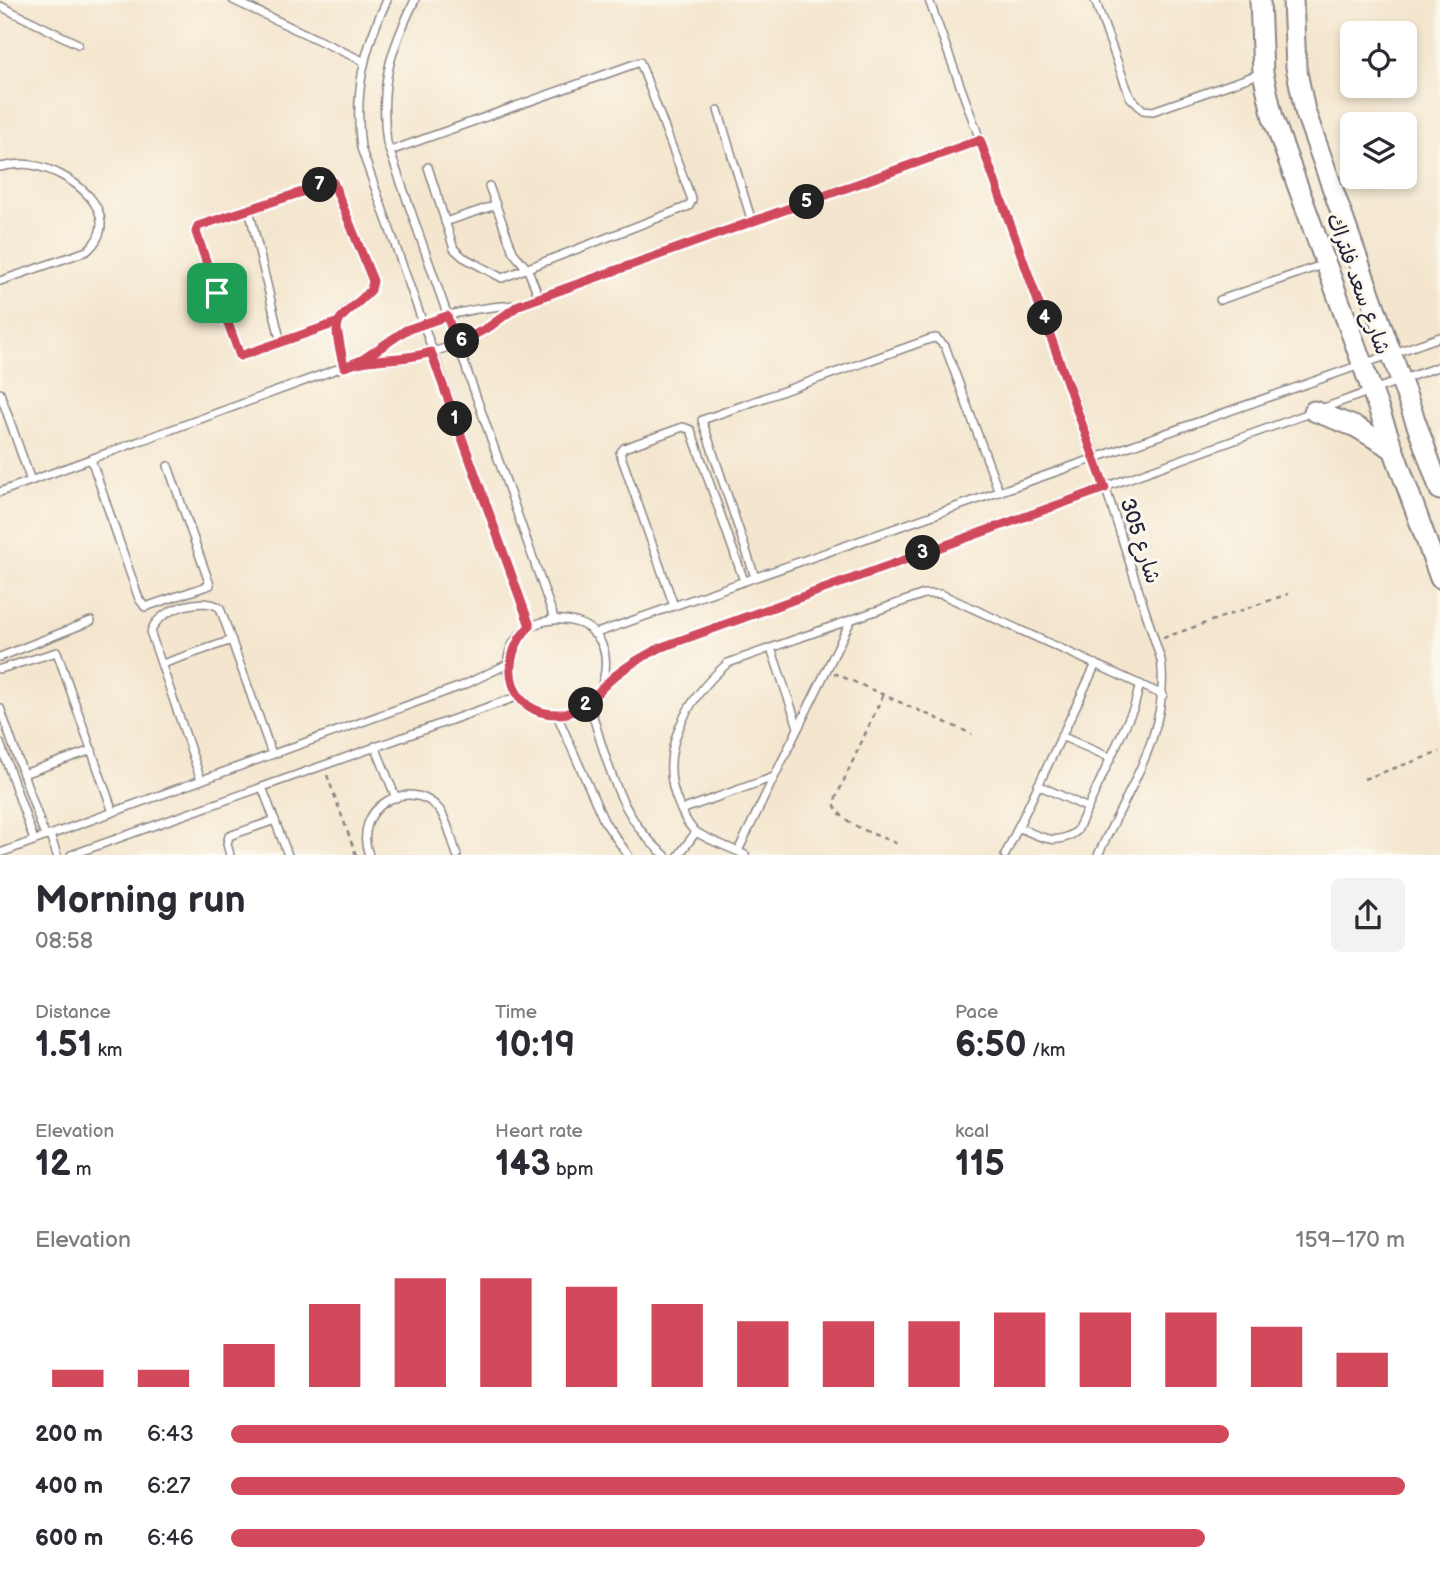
<!DOCTYPE html>
<html lang="en">
<head>
<meta charset="utf-8">
<style>
	body { margin:0; font-family:"Balsamiq Sans","Playpen Sans Arabic",sans-serif; background:#f2f2f3; color:#2b2b33; height:100vh; display:flex; flex-direction:column; font-size:26px; white-space:nowrap }
	* { box-sizing:border-box; margin:0 }
	p { font-size:23px; color:#7c7c81 }
	.icon { flex:none; width:38px; height:38px; fill:none; stroke:currentColor; stroke-width:2; stroke-linecap:round; stroke-linejoin:round }
	.map { position:relative; height:855px; overflow:hidden }
	.sheet { display:flex; flex-direction:column; background:#fff; flex:1 }
	.sheet>* { flex:none }
	.fabs { position:absolute; left:1340px; top:21px; display:grid; gap:14px }
	.fabs a { display:grid; place-items:center; width:77px; height:77px; border-radius:10px; background:#fff; box-shadow:0 4px 10px #0003; font-size:35px }
	.pin { position:absolute; display:grid; place-items:center; width:60px; height:60px; color:#fff; margin:-30px; border-radius:14px; box-shadow:0 4px 10px #0006 }
	.km { position:absolute; width:35px; height:35px; margin:-18px; border-radius:50%; background:#222; color:#fff; font-size:19px; line-height:35px; text-align:center }
	.round { display:grid; place-items:center; flex:none; width:74px; height:74px; border-radius:10px; background:#f2f2f3 }
	.overview { display:flex; align-items:center; justify-content:space-between; height:119px; padding:0 35px }
	h1 { font-size:38px; font-weight:800; line-height:52px }
	.stats { display:grid; grid-template-columns:repeat(3,1fr); gap:10px; height:119px; padding:7px 35px }
	.stats div { display:grid; align-content:center }
	.stats b { font-size:35px; font-weight:800 }
	.stats small { font-size:19px; font-weight:400 }
	.stats p { font-size:19px }
	.chart { height:196px; padding:14px 35px }
	.chart p { display:flex; justify-content:space-between }
	.chart svg { width:100%; height:126px; margin-top:7px; stroke:#d1495b; stroke-width:6 }
	ul { padding:0 35px; list-style:none; font-size:23px }
	li { display:grid; grid-template-columns:112px 84px 1fr; align-items:center; height:52px }
	li i { height:18px; border-radius:9px; background:#d1495b }
	.map>svg:first-child { display:block }
</style>
</head>
<body>
<div class="map">
<svg width="1440" height="855" viewBox="0 0 1440 855">
	<rect width="100%" height="100%" fill="#fbf7ec"/>
	<filter id="ink" filterUnits="userSpaceOnUse"><feTurbulence type="fractalNoise" baseFrequency=".0143" numOctaves="2"/><feDisplacementMap in="SourceGraphic" scale="14" xChannelSelector="R" yChannelSelector="G"/><feConvolveMatrix kernelMatrix="1 2 1 2 8 2 1 2 1" color-interpolation-filters="sRGB"/></filter>
	<filter id="wash" filterUnits="userSpaceOnUse"><feTurbulence type="fractalNoise" baseFrequency=".00686" numOctaves="4" result="noise"/><feDisplacementMap in="SourceGraphic" scale="28" xChannelSelector="R" yChannelSelector="G"/><feGaussianBlur stdDeviation="1.57" result="paint"/><feColorMatrix in="noise" values="0 0 0 0 0 0 0 0 0 0 0 0 0 0 0 0 0 1.4 0 .05"/><feComposite in="paint" operator="in"/></filter>
	<g filter="url(#wash)">
		<rect width="100%" height="100%" fill="#f4e6ce"/>
	</g>
	<g filter="url(#ink)">
		<g fill="none" stroke-linecap="round" stroke-linejoin="round">
			<g stroke="#8b8484" stroke-width="10">
				<g id="lane">
					<path d="M233,0L363,61"/>
					<path d="M387,0C363,50 354,94 361,148L530,626"/>
					<path d="M415,0C390,51 379,85 387,143L554,618"/>
					<path d="M929,0L1096,458L1161,660C1171,730 1126,794 1098,855"/>
					<path d="M1095,0L1130,97L1143,110L1153,111L1262,73"/>
					<path d="M0,6L78,44"/>
					<path d="M718,110L752,222"/>
					<path d="M390,151L640,62L692,200L689,206L502,278L463,257L454,249L428,167"/>
					<path d="M0,167C11,165 21,163 32,165C70,171 128,214 87,251L0,281"/>
					<path d="M489,186L513,252L528,270L539,297"/>
					<path d="M249,209L281,343"/>
					<path d="M445,222L496,205"/>
					<path d="M1220,300L1325,264"/>
					<path d="M336,323L242,356L238,354L196,232L198,227L333,182L373,285C365,302 344,306 336,323L344,367"/>
					<path d="M362,360C420,365 475,341 518,305"/>
					<path d="M0,393L31,481"/>
					<path d="M91,459L139,599L145,607L210,585L168,466"/>
					<path d="M0,492L362,360C404,323 463,307 518,305L980,140"/>
					<path d="M755,577L702,420L930,339L936,338L945,346L999,492"/>
					<path d="M674,606L620,453L624,448L683,427L691,430L744,581"/>
					<path d="M594,634L1440,337"/>
					<path d="M771,648L798,727"/>
					<path d="M0,657L91,621"/>
					<path d="M162,664L232,640"/>
					<path d="M0,669L57,652L113,812"/>
					<path d="M601,688C633,590 479,605 513,685C525,713 562,723 586,705C597,697 605,684 616,675C630,664 645,655 662,647L1440,366"/>
					<path d="M589,703C606,757 618,818 665,855"/>
					<path d="M0,708L45,836"/>
					<path d="M557,715L604,821L628,855"/>
					<path d="M1061,736L1111,758"/>
					<path d="M0,743L34,840"/>
					<path d="M375,746L396,798"/>
					<path d="M23,774L92,750"/>
					<path d="M201,780L151,634C153,610 205,595 220,608L272,754"/>
					<path d="M1038,785L1088,808"/>
					<path d="M262,787L288,855"/>
					<path d="M681,810L774,777"/>
					<path d="M1018,827C1040,837 1056,847 1077,831L1134,707L1140,684"/>
					<path d="M50,835L57,855"/>
					<path d="M738,851L851,620"/>
					<path d="M0,853L464,685L510,663"/>
					<path d="M71,855L519,696"/>
					<path d="M230,855L227,844L229,836L275,820"/>
					<path d="M369,855C351,808 409,775 439,809C448,821 452,841 457,855"/>
					<path d="M679,855L696,832"/>
					<path d="M745,855C729,847 710,841 696,832C687,825 683,814 679,805C655,752 688,697 728,663L924,594H941L1163,695"/>
					<path d="M1005,855L1096,664"/>
				</g>
			</g>
			<g stroke="#8b8484" stroke-width="23">
				<g id="secondary">
					<path d="M1260,0L1263,73L1273,118L1440,578"/>
					<path d="M1293,0L1296,67L1305,111L1440,490"/>
					<path d="M1314,411L1356,427L1393,449"/>
				</g>
			</g>
			<g stroke="#8b8484" stroke-width="2.5" stroke-dasharray="5 5" stroke-linecap="butt">
				<path d="M1163,638L1288,594"/>
				<path d="M834,673L972,734"/>
				<path d="M883,695L834,802C839,825 878,835 898,844"/>
				<path d="M327,775L356,855"/>
				<path d="M1364,779L1440,752"/>
			</g>
			<use href="#lane" stroke="#fff" stroke-width="7"/>
			<use href="#secondary" stroke="#fff" stroke-width="19"/>
		</g>
	</g>
	<g fill="none" stroke-linecap="round" stroke-linejoin="round" filter="url(#ink)">
		<g stroke="#fff" stroke-width="14">
			<path id="route" d="M217,293L240,356L336,323L344,367C372,356 402,362 431,352L530,626C496,658 508,717 560,714C586,713 597,690 616,675C630,664 645,655 662,647L1105,488L980,140L519,305L489,327L457,344L447,316L406,330L362,360L344,367C330,311 336,326 371,290L373,281L333,182L198,226L196,232L217,293"/>
		</g>
		<use href="#route" stroke="#d1495b" stroke-width="9"/>
	</g>
	<g text-anchor="middle" dominant-baseline="central" stroke-width="6" stroke-linejoin="round" paint-order="stroke">
		<g font-size="21" fill="#22223b" stroke="#fbf7ec">
			<text transform="translate(1358 284) rotate(70)">شارع سعد فلتراك</text>
			<text transform="translate(1140 541) rotate(72)">شارع 305</text>
		</g>
	</g>
</svg>
<div class="fabs">
<a><svg class="icon" aria-label="locate" viewBox="0 0 24 24"><circle cx="12" cy="12" r="6"/><path d="M12 2v4M12 18v4M2 12h4M18 12h4"/></svg></a>
<a><svg class="icon" aria-label="layers" viewBox="0 0 24 24"><path d="M12 4l9 5-9 5-9-5zM3 14l9 5 9-5"/></svg></a>
</div>
<div class="pin" style="left:217px;top:293px;background:#1e9e55"><svg class="icon" aria-label="arrive" viewBox="0 0 24 24"><path d="M6 21V4h12l-3 4 3 4H6"/></svg></div>
<b class="km" style="left:455px;top:419px">1</b>
<b class="km" style="left:586px;top:705px">2</b>
<b class="km" style="left:923px;top:553px">3</b>
<b class="km" style="left:1045px;top:318px">4</b>
<b class="km" style="left:807px;top:202px">5</b>
<b class="km" style="left:462px;top:341px">6</b>
<b class="km" style="left:320px;top:185px">7</b>
</div>
<section class="sheet">
<div class="overview"><div><h1>Morning run</h1><p>08:58</p></div><a class="round"><svg class="icon" aria-label="share" viewBox="0 0 24 24"><path d="M12 15V3M7 8l5-5 5 5M5 13v7h14v-7"/></svg></a></div>
<div class="stats">
<div><p>Distance</p><b>1.51<small> km</small></b></div>
<div><p>Time</p><b>10:19</b></div>
<div><p>Pace</p><b>6:50<small> /km</small></b></div>
</div>
<div class="stats">
<div><p>Elevation</p><b>12<small> m</small></b></div>
<div><p>Heart rate</p><b>143<small> bpm</small></b></div>
<div><p>kcal</p><b>115</b></div>
</div>
<div class="chart"><p><span>Elevation</span>159–170 m</p>
<svg viewBox="0 0 160 44" preserveAspectRatio="none"><path d="M5 44V38M15 44V38M25 44V29M35 44V15M45 44V6M55 44V6M65 44V9M75 44V15M85 44V21M95 44V21M105 44V21M115 44V18M125 44V18M135 44V18M145 44V23M155 44V32"/></svg>
</div>
<ul>
<li><b>200 m</b>6:43<i style="width:85%"></i></li>
<li><b>400 m</b>6:27<i style="width:100%"></i></li>
<li><b>600 m</b>6:46<i style="width:83%"></i></li>
</ul>
</section>
</body>
</html>
